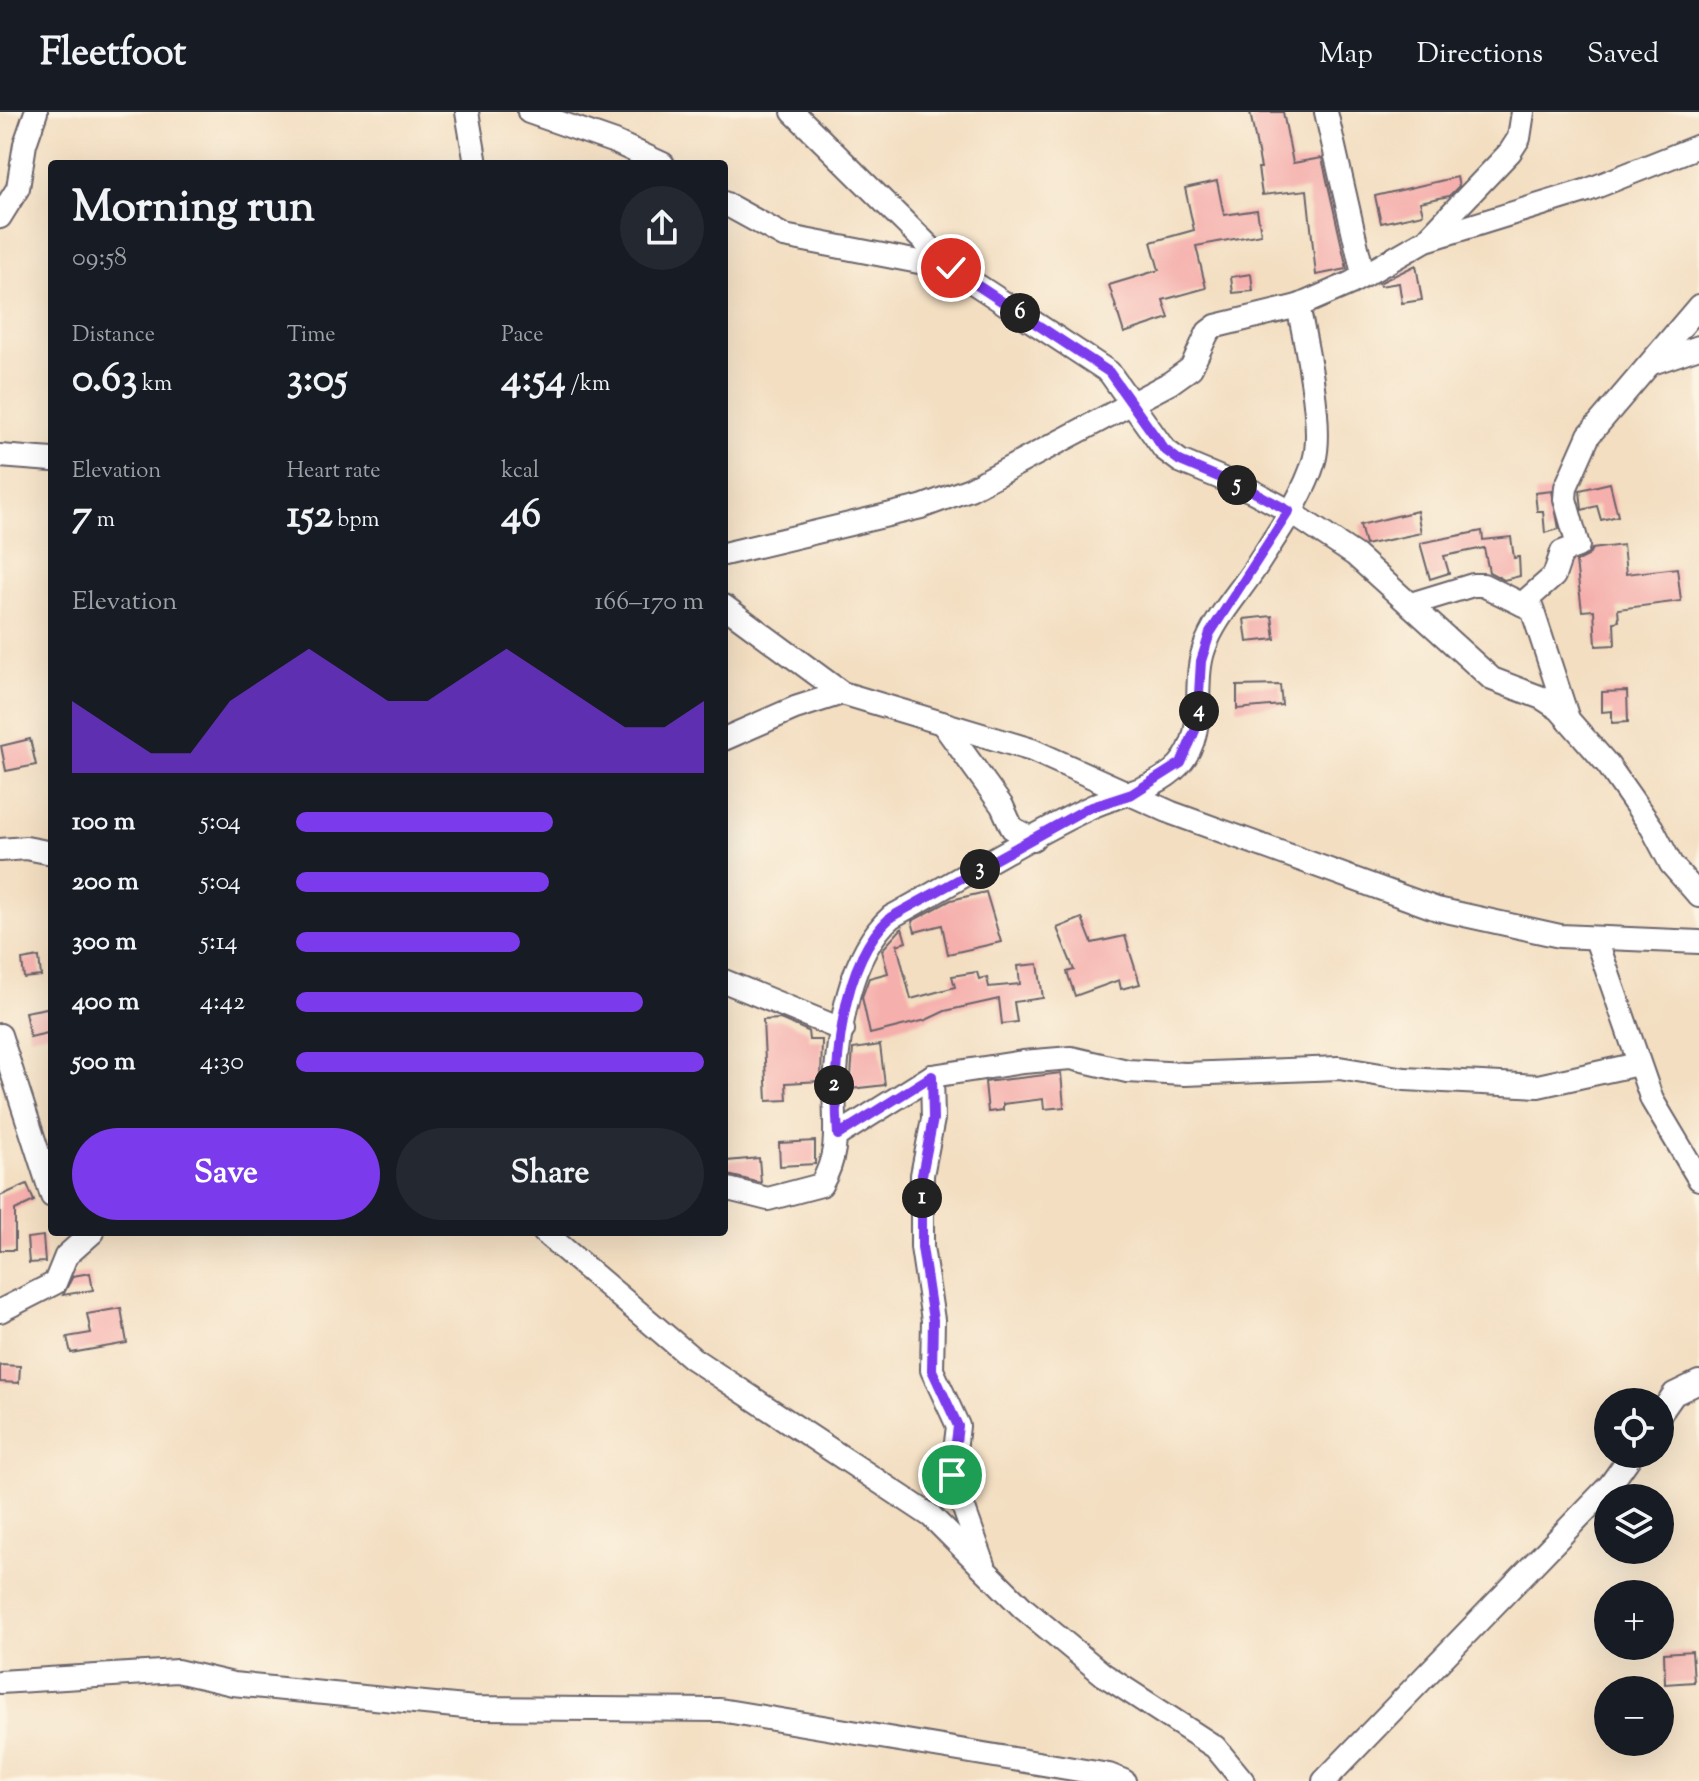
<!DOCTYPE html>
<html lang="en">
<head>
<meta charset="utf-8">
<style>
	body { margin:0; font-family:"Sorts Mill Goudy",serif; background:#242831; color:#f1f3f6; height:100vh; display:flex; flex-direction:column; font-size:30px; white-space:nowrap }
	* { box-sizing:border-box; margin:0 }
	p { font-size:26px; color:#9ea1a6 }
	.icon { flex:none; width:44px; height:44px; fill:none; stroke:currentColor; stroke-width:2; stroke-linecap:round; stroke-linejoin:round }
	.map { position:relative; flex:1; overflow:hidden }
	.side { position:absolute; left:48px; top:48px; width:680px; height:1076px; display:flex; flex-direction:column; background:#171b24; border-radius:8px; box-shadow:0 8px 32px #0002 }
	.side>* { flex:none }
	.tools { position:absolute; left:1594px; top:1276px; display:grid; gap:16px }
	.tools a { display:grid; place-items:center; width:80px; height:80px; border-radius:50%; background:#171b24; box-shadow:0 8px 32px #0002; font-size:40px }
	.pin { position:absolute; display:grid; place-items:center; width:68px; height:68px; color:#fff; margin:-34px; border:4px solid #fff; border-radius:50%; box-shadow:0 2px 8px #0007 }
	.km { position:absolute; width:40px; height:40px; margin:-20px; border-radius:50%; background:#222; color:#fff; font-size:22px; line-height:40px; text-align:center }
	.round { display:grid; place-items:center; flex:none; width:84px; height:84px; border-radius:42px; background:#242831 }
	.head { display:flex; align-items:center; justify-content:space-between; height:136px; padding:0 24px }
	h1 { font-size:44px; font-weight:700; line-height:60px }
	.figures { display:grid; grid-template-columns:repeat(3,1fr); gap:12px; height:136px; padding:8px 24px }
	.figures div { display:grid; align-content:center }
	.figures b { font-size:40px; font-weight:700 }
	.figures small { font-size:22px; font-weight:400 }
	.figures p { font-size:22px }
	.chart { height:224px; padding:16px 24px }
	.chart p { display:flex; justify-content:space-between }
	.chart svg { width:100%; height:144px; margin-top:8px; fill:#7c3aed; opacity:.7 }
	.action { display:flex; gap:16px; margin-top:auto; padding:16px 24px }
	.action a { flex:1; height:92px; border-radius:48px; background:#7c3aed; color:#fff; font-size:32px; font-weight:700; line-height:92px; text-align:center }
	.action a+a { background:#242831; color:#f1f3f6 }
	ul { padding:0 24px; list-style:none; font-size:26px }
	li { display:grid; grid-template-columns:128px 96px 1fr; align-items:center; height:60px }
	li i { height:20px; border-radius:10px; background:#7c3aed }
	header { display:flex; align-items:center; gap:48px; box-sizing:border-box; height:112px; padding:0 40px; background:#171b24; border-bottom:2px solid #363941 }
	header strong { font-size:38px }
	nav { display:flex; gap:44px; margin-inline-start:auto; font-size:28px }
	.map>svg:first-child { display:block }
</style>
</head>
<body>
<header>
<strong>Fleetfoot</strong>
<nav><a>Map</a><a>Directions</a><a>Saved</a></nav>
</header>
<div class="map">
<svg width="1699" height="1669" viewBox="0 0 1699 1669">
	<rect width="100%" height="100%" fill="#fcf5e5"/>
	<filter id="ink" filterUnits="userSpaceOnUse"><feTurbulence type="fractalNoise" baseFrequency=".0125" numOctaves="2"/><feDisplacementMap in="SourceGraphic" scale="16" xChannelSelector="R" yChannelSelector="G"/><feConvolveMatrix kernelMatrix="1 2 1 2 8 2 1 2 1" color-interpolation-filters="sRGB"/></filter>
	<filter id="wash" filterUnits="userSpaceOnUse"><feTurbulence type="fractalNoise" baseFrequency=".006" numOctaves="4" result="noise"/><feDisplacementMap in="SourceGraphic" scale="32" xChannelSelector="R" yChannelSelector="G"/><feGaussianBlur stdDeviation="1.8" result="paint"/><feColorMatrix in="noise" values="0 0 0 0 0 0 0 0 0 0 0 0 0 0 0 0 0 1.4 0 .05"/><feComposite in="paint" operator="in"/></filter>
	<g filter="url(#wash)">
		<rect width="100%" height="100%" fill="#f3dec1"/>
		<g id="blocks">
			<g fill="#f5afac">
				<path d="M1250,0H1283L1293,51L1322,46L1347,157L1316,163L1307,78L1262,83L1258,56H1261Z"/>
				<path d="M1457,65L1459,74L1449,84L1420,90L1423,102L1381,111L1375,84Z"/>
				<path d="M1217,69L1224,103L1257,98L1261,122L1196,134L1206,176L1163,188L1169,206L1124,221L1109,173L1159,158L1151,130L1194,118L1185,76Z"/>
				<path d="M1416,153L1422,188L1402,191L1399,171L1380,174L1379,171Z"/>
				<path d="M1251,162L1253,179L1233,181L1231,165Z"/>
				<path d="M1610,371L1618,404L1601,408L1597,394L1582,398L1580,378Z"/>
				<path d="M1552,379L1559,417L1545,421L1543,399H1537L1535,381Z"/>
				<path d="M1417,399L1421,421L1365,433L1360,413Z"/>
				<path d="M1482,419L1483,428L1511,425L1514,446L1519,445L1520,464L1504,468L1489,460L1484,436L1444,444L1449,461L1430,467L1420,431Z"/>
				<path d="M1623,433L1626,462L1677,456L1681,489L1618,497L1619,509L1614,510L1615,533L1596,534L1594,498L1582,499L1576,450L1588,444L1592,437Z"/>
				<path d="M1272,504L1275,527L1247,530L1244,507Z"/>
				<path d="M1280,573L1282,593L1237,597V574Z"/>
				<path d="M1627,579L1628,610L1612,611V599L1602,600V580Z"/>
				<path d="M30,627L36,653L6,659L1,634Z"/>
				<path d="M986,780L1001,830L948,842L942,813L915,820L912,809L951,788Z"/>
				<path d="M1082,806L1092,831L1125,824L1140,872L1121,877L1119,868L1075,884L1067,860L1074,858L1057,816Z"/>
				<path d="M902,816L906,830L897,833L911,887L955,875L952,864L977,860L979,867L987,865L989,875L1020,872L1018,854L1038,852L1043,886L1014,890L1017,910L1002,912L999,887L945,899L926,908L870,922L862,885L869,866L888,861L882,838Z"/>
				<path d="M39,845L41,864L24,866L22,848Z"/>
				<path d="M52,895V920L30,925L25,900Z"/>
				<path d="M780,907L808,919L809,928H822L821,969L786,971L787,988L767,989L763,908Z"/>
				<path d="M880,933L885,973L850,977L853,937Z"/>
				<path d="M1061,961L1064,995L1044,997L1043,987L1003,992V998L988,1000L985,970Z"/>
				<path d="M815,1029V1052L780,1054L779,1031Z"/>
				<path d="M759,1046L761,1071L728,1063L727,1049Z"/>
				<path d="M27,1072L34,1089L15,1098V1138H0V1084Z"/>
				<path d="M43,1124L45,1150L29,1151L27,1126Z"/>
				<path d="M90,1161L93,1178L63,1183L73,1164Z"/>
				<path d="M121,1196L127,1231L71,1241L67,1225L91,1221L87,1202Z"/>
				<path d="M0,1253L20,1254L19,1271L0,1270Z"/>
				<path d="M1692,1539L1694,1570L1665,1572L1664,1541Z"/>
			</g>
		</g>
	</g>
	<g filter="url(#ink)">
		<use href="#blocks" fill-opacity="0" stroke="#6b646a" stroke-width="2"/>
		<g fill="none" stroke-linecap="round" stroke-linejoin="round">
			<g stroke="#6b646a" stroke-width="26">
				<g id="minor">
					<path d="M467,0L476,52"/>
					<path d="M529,0L615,30L663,52"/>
					<path d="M793,0L951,156L1109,260L1164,337L1180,349L1254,380L1289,399L1355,443L1492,567L1542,586L1559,597L1608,653L1652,716L1671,752L1699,784"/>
					<path d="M1326,0L1363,162"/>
					<path d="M724,91L784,124L950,156"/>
					<path d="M0,105L18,76L25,32L36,0"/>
					<path d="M1430,124L1510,40L1519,26L1523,0"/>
					<path d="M1652,251L1699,235"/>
					<path d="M0,344L52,348"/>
					<path d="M724,442L921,395L970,377L1170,271L1191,256L1208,220L1216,214L1298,194L1351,171L1426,128L1588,78L1699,34"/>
					<path d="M1411,492L1473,473H1483L1532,497L1567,604"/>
					<path d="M1522,492L1554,464L1562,440L1578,434L1565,387L1566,375L1589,323L1699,194"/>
					<path d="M724,494L842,581L1032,638L1172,701L1437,797L1560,824L1699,830"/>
					<path d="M942,611L1002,694L1012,716L1033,727"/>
					<path d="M724,627L795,596L842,581"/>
					<path d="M0,738L26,736L52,741"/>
					<path d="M1596,827L1652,988L1699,1067"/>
					<path d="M724,869L843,918"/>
					<path d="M0,923L52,1084"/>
					<path d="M932,964L933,1007L922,1063V1135L933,1208L932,1258L958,1314L952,1363L984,1453"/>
					<path d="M838,1023L932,964L1023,950L1071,946L1127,959L1185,962L1339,956L1405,967L1538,974L1638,952"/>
					<path d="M724,1076L768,1087L821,1073C843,1035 832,1009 835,971C839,917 849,842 891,805C956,770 1020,729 1087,697C1116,682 1155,679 1179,653C1209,620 1191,574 1204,537C1214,507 1239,481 1256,455C1276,423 1303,386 1314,349C1324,316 1306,231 1298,194"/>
					<path d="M544,1120L692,1246L931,1404L1023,1496L1104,1563L1215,1635L1243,1669"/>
					<path d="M0,1199L55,1171L66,1144L93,1120"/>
					<path d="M1660,1302L1674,1282L1699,1270"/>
					<path d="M0,1570L177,1559L233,1572L475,1596L720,1598L1109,1663L1124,1669"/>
					<path d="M1324,1669L1610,1373L1632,1342"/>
				</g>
			</g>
			<use href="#minor" stroke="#fff" stroke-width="22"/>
		</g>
	</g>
	<g fill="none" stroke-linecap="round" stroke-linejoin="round" filter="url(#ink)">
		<g stroke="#fff" stroke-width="16">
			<path id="route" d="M951,156L1109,260L1164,337L1180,349L1254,380L1289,399L1210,521L1201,549L1197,614L1181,651L1132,682L1086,697L891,805C839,851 833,958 838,1023L932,964L933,1007L922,1063V1135L933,1208L932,1258L958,1314L952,1363"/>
		</g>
		<use href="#route" stroke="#7c3aed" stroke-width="10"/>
	</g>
</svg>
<div class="tools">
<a><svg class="icon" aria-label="locate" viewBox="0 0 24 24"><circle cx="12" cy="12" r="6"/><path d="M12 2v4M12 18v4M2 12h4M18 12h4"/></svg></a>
<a><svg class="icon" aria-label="layers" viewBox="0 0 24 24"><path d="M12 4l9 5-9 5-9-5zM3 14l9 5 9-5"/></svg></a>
<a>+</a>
<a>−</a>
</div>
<div class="pin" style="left:952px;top:1363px;background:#1e9e55"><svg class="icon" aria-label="arrive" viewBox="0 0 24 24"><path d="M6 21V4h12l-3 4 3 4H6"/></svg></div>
<div class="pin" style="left:951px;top:156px;background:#d93025"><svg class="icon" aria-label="check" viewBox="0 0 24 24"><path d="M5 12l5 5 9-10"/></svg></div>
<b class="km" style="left:922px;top:1086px">1</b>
<b class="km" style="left:834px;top:973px">2</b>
<b class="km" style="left:980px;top:757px">3</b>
<b class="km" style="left:1199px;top:599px">4</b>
<b class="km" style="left:1237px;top:373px">5</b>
<b class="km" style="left:1020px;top:201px">6</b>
<section class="side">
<div class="head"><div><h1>Morning run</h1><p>09:58</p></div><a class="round"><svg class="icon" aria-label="share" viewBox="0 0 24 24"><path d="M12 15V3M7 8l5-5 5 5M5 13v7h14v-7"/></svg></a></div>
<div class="figures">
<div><p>Distance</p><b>0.63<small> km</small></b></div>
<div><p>Time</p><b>3:05</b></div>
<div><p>Pace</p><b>4:54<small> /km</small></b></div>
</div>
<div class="figures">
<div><p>Elevation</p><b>7<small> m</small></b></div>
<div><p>Heart rate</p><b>152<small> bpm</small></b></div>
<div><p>kcal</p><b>46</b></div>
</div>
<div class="chart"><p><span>Elevation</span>166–170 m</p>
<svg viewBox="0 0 160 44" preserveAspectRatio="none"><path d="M0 44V22L10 30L20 38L30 38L40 22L50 14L60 6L70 14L80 22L90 22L100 14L110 6L120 14L130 22L140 30L150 30L160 22V44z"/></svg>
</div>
<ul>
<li><b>100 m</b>5:04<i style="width:63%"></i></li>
<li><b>200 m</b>5:04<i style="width:62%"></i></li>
<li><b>300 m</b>5:14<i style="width:55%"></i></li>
<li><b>400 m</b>4:42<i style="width:85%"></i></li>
<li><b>500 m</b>4:30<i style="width:100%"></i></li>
</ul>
<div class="action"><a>Save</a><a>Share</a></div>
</section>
</div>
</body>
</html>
